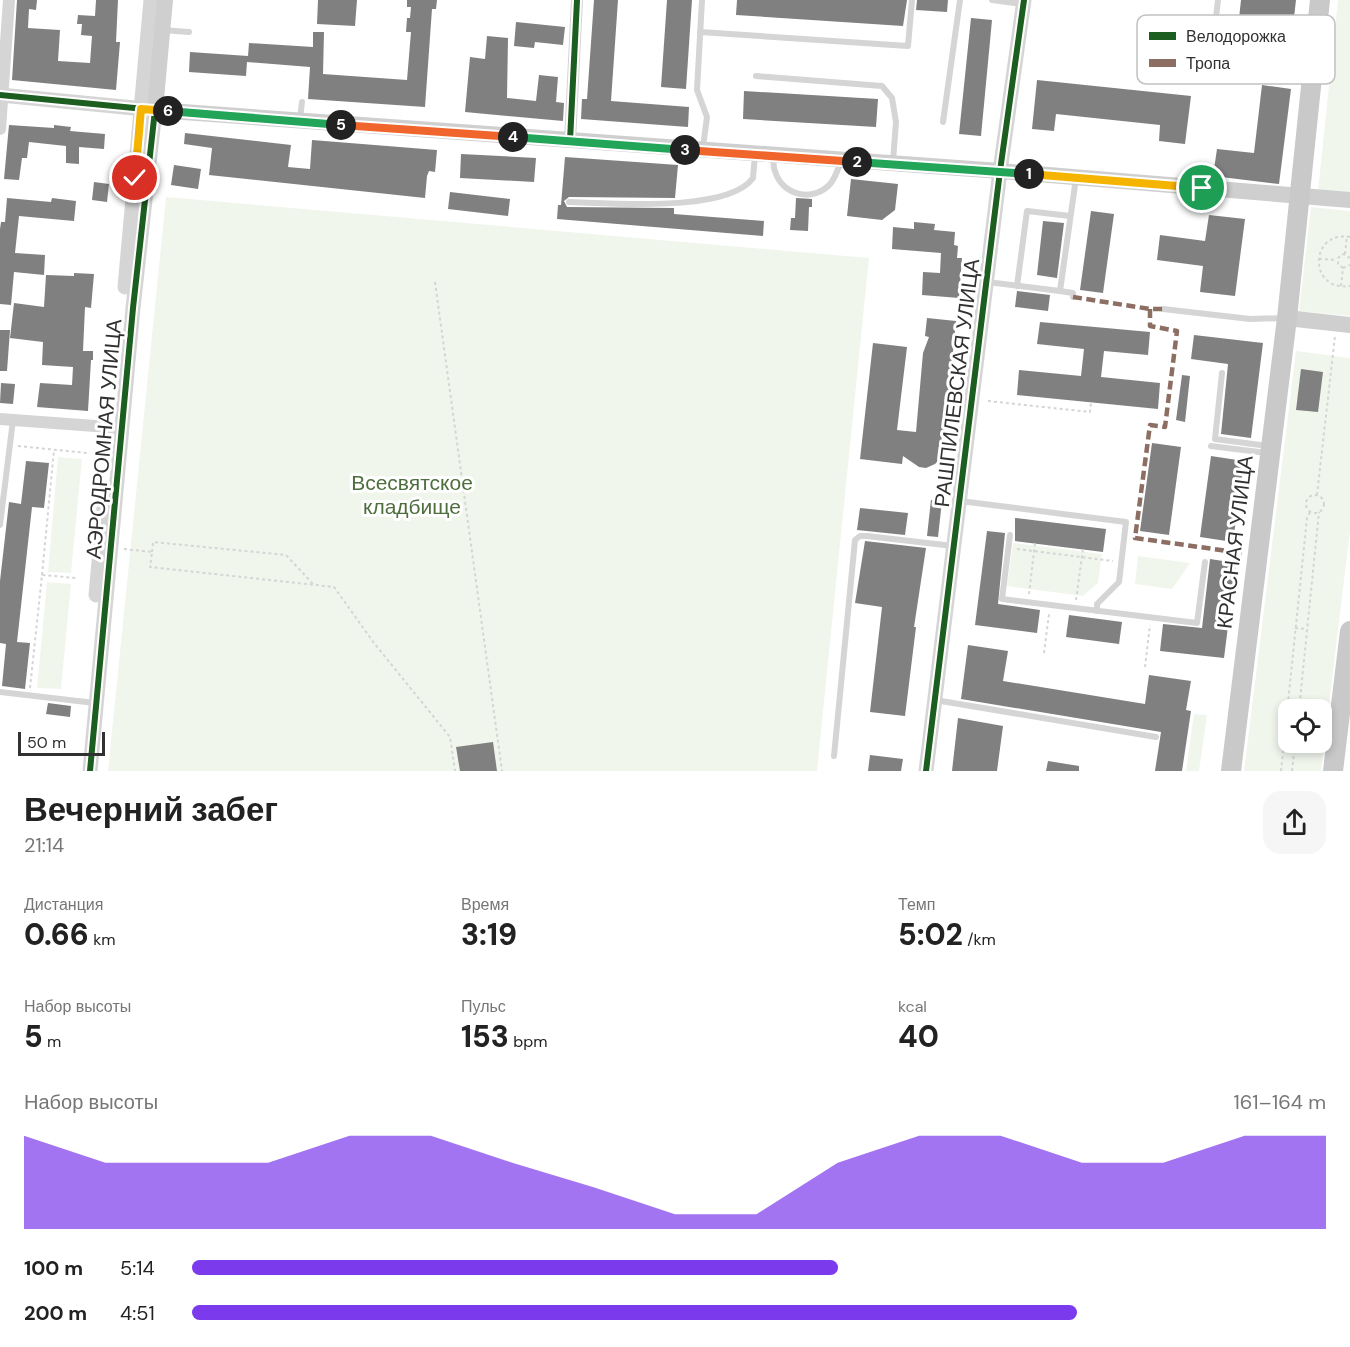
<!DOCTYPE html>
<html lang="ru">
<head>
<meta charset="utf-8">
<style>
	body { margin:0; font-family:"DM Sans",sans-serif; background:#f6f6f6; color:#222; height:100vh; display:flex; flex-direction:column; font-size:22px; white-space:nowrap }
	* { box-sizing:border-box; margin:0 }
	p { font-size:20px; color:#767676 }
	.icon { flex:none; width:33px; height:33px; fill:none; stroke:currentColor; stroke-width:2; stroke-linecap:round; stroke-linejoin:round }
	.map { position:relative; height:771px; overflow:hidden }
	.details { display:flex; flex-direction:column; background:#fff; flex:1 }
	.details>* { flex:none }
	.controls { position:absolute; left:1278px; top:699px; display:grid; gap:12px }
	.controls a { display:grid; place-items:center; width:54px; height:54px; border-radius:12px; background:#fff; box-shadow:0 3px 9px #0003; font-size:30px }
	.scale { position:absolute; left:18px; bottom:15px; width:87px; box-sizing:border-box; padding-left:6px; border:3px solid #313131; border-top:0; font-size:16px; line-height:21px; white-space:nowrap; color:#313131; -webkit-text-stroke:4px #fff; paint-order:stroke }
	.pin { position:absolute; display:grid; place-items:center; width:51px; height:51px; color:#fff; margin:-26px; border:3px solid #fff; border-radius:50%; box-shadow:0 2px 6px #0007 }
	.km { position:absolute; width:30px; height:30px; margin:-15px; border-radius:50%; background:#222; color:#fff; font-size:16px; line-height:30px; text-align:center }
	.round { display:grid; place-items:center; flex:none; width:63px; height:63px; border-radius:18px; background:#f6f6f6 }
	.head { display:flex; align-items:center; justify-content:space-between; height:102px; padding:0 24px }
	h1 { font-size:33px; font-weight:800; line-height:45px }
	.figures { display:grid; grid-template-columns:repeat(3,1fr); gap:9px; height:102px; padding:6px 24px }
	.figures div { display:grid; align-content:center }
	.figures b { font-size:30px; font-weight:800 }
	.figures small { font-size:16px; font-weight:400 }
	.figures p { font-size:16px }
	.chart { height:168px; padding:12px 24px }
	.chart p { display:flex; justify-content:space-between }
	.chart svg { width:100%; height:108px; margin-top:6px; fill:#7c3aed; opacity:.7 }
	ul { padding:0 24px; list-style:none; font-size:20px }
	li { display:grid; grid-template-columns:96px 72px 1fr; align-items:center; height:45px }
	li i { height:15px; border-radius:8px; background:#7c3aed }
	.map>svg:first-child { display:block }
</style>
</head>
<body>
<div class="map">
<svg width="1350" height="771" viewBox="0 0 1350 771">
	<rect width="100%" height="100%" fill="#fff"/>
	<g fill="#f1f6ed" fill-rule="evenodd">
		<path d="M1338,0H1350V194L1318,191Z"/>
		<path d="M166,197L869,258L817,771H108Z"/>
		<path d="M1311,207L1350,211V316L1299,311Z"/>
		<path d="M1296,351L1350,358V531L1321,771H1244ZM1288,710H1322V742H1288Z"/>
		<path d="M58,457L82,459L71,573L48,572Z"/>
		<path d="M1013,543L1102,554L1098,583L1083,596L1007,586Z"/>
		<path d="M1138,556L1190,563L1172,589L1135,584Z"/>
		<path d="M47,582L71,584L61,689L37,688Z"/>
		<path d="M1194,714L1207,715L1199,771H1186Z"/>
	</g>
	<g fill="#808080">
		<path d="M17,0H37L36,10L29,9L28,28L60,30L58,61L90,63L92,36L81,35L82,24H77L78,15L95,16L96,0H118L116,42H120L116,90L12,80Z"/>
		<path d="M318,0H357L355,26L317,24Z"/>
		<path d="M407,0H437L436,9H432L425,107L308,99L310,67L247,62L246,76L189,72L190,52L248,56L249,43L313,47V32H324L323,74L407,80L411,32H406L407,18H410L411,7H407Z"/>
		<path d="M594,0H618L611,101L689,107L688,127L581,119L582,99H587Z"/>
		<path d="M667,0H692L686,89L661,87Z"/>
		<path d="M737,0H907L903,26L736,15Z"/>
		<path d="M917,0H948L947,12L916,10Z"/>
		<path d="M1241,0H1296L1289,62L1260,58L1259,68L1234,65Z"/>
		<path d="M971,18L992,20L981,136L959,134Z"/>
		<path d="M516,22L565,27L563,45L535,42L534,48L514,46Z"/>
		<path d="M487,36L508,38L507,98L536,101L539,75L558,77L556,102L564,103L563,121L465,112L470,57L485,59Z"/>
		<path d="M1037,80L1191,96L1185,144L1159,141L1160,125L1056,114L1054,131L1032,129Z"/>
		<path d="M1262,85L1291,89L1279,184L1213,176L1217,149L1254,153Z"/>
		<path d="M744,91L878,99L876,127L743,119Z"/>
		<path d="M9,125L54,128V125L71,127L70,131L105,134L104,149L79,147V164L66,163V146L29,142L27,158H22L19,180L4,179Z"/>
		<path d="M185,133L291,145L288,167L310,169L312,140L437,150L435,172L429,171L427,176L425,198L209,175L212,148L184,144Z"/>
		<path d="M461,154L536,158L534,182L460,178Z"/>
		<path d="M565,157L678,165L675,198L569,197L564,201L567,207L674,208V214L764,221L763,236L557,219L558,205H561Z"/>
		<path d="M174,165L201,169L198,189L171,185Z"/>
		<path d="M851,179L898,184L895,210L882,220L847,216Z"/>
		<path d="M94,182L109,184L107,202L92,200Z"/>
		<path d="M450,192L510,199L508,216L448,209Z"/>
		<path d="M7,198L51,202L52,198L76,201L74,221L19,216L15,253L45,255L44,275L14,272L11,305L0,304V229L1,222H5Z"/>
		<path d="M796,198L812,199V207H809L808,231L790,230L791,218H795Z"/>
		<path d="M1091,211L1114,214L1103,293L1080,290Z"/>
		<path d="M1209,215L1245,219L1235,296L1200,292L1203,266L1157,260L1160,235L1205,241Z"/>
		<path d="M1043,221L1064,223L1057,278L1037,275Z"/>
		<path d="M914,222L935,224L934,230L955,232L954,245L958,246L957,258H962L959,298L922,295L923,272L940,273L941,253L892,249L893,227L914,229Z"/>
		<path d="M74,273L94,274L91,308L85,307L83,351H93V360H91L88,411L37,407L40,383L72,385L73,367L42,365L43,342L10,338L14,303L44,307L46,275L74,276Z"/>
		<path d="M1017,291L1050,295L1048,311L1015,307Z"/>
		<path d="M927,318L956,321L945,434L940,433L944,446L942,457L935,464L926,468L919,467L903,456L902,464L860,459L873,343L907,347L897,430L916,432L923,353L929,337L925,336Z"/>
		<path d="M1040,322L1150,332L1148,355L1104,351L1101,377L1160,383L1158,409L1017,395L1019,370L1081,376L1084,349L1037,344Z"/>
		<path d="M0,330H10L7,371H0Z"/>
		<path d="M1194,335L1263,343L1251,438L1221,434L1228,364L1191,359Z"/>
		<path d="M1301,369L1323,372L1318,412L1296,410Z"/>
		<path d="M1182,375L1190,376L1185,422L1176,420Z"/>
		<path d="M1,383L15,384L13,404L0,403Z"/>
		<path d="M1152,443L1181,447L1169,535L1140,531Z"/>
		<path d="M1211,456L1244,461L1233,542L1200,537Z"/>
		<path d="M26,461L49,463L44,508L32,507L17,642L30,643L25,689L2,686L6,644L0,643V581L9,502L21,504Z"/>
		<path d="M931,500L942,501L938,537L927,536Z"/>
		<path d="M860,508L908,513L905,535L857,530Z"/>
		<path d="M1015,518L1106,529L1103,552L1015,541Z"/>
		<path d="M987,531L1005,533L998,604L1040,610L1037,633L975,625Z"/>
		<path d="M865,541L926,548L914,627H916L905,716L870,712L882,607L855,603Z"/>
		<path d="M1210,559L1236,563L1224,658L1160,651L1163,624L1202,628Z"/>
		<path d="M1069,615L1122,622L1119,644L1066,637Z"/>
		<path d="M968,645L1008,651L1003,681L1145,704L1149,675L1191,681L1186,710L1191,711L1182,771H1155L1161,732L961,699Z"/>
		<path d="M48,703L71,706L70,717L46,714Z"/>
		<path d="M958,718L1003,726L997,771H952Z"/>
		<path d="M493,742L497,771H460L456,747Z"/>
		<path d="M870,755L903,759L901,771H868Z"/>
		<path d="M1048,761L1079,766V771H1046Z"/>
	</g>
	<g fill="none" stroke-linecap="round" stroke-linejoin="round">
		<g stroke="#d5d5d5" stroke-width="2" stroke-dasharray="3 3" stroke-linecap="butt">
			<path d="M1350,237C1309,230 1308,292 1350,286"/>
			<path d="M1345,254L1347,236"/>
			<path d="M1319,259L1337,260"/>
			<path d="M1343,268L1338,264V258L1343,254L1350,258"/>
			<path d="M1343,268L1350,265"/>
			<path d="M435,282L502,771"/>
			<path d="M1341,286L1343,268"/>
			<path d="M988,401L1090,412L1091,402"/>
			<path d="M18,446L87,453"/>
			<circle cx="1315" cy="504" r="9"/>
			<path d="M1317,495L1335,336"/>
			<path d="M124,549L152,552L150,567L334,587L374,643L450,737L455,771"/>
			<path d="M1017,549L1113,561"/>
			<path d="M152,552L153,542L286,555L313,584"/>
			<path d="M42,575L54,450"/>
			<path d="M1029,594L1035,543"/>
			<path d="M1076,600L1083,549"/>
			<path d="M1295,628L1307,629"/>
			<path d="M1044,653L1049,614"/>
			<path d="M1145,667L1150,625"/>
			<path d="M30,688L42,575L76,578"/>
			<path d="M1299,710L1319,512"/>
			<path d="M1281,771L1307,518L1310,512"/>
			<path d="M1292,771L1295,742"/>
		</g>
		<g stroke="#d5d5d5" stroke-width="6">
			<path d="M702,0L697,90L707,117L703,147"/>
			<path d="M992,0L1023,4"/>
			<path d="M162,30L189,32"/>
			<path d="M700,32L908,46L912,0"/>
			<path d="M1211,61L1218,0"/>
			<path d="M756,76L882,86L892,98L896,122L893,161"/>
			<path d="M300,118L302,102"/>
			<path d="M943,122L960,0"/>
			<path d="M773,157C774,161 773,167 775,171C782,196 814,203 831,183C836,176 838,169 841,161"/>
			<path d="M569,202C611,203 728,213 753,178L755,155"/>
			<path d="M987,282L1060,291L1076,178"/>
			<path d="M1017,286L1027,211L1070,216"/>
			<path d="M1060,291L1073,293V297"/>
			<path d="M1163,309L1250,319L1285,318"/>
			<path d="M1222,373L1215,439L1268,446"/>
			<path d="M1211,446L1267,453"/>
			<path d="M960,501L1126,522L1119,582L1097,604V611"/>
			<path d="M0,525L13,420"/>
			<path d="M1010,535L1002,599L1197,623L1205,562"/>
			<path d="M0,692L95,703"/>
			<path d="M935,700L1156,737"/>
			<path d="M834,756L855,540L860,536H867L953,546"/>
		</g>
		<g stroke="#d5d5d5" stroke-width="12">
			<path d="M0,129L9,0"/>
			<path d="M570,141L577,0"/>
			<path d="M0,419L122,428"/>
		</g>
		<g stroke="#d5d5d5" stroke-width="15">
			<path d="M0,95L155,110L133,308L90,771"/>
			<path d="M125,287L151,0"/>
			<path d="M96,595L104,508"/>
			<path d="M926,771L1000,171L1024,0"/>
		</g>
		<g stroke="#cfcfcf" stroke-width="16">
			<path d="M165,0L155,110L1000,171L1350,200"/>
			<path d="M1287,318L1350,325"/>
		</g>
		<g stroke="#c9c9c9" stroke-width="20">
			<path d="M1231,771L1287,318L1320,0"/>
			<path d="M1333,771L1350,631"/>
		</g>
		<g stroke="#8d6e63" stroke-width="4.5" stroke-dasharray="9 4.5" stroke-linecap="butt">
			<path d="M1073,297L1150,309H1163"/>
			<path d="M1150,309V326L1177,331L1165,427L1150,425L1135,538L1242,553"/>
		</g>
		<g stroke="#fff" stroke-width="10">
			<g id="cycleway">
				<path d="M0,95L155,110L133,308L90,771"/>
				<path d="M570,141L577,0"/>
				<path d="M926,771L1000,171L1024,0"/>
			</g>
		</g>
		<use href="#cycleway" stroke="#1b5e20" stroke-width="6"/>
	</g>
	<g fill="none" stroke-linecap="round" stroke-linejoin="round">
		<g stroke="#fff" stroke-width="12">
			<path id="split-1" d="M1029,174L1202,188"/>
		</g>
		<g stroke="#fff" stroke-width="12">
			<path id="split-2" d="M857,162L1029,174"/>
		</g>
		<g stroke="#fff" stroke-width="12">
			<path id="split-3" d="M685,150L857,162"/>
		</g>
		<g stroke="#fff" stroke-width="12">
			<path id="split-4" d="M513,137L685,150"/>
		</g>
		<g stroke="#fff" stroke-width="12">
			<path id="split-5" d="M341,125L513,137"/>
		</g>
		<g stroke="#fff" stroke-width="12">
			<path id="split-6" d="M168,111L341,125"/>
		</g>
		<g stroke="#fff" stroke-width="12">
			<path id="split-7" d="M135,178L141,109L168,111"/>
		</g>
		<use href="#split-1" stroke="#f5b400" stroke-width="8"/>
		<use href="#split-2" stroke="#22a559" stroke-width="8"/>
		<use href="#split-3" stroke="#f0652b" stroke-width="8"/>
		<use href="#split-4" stroke="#22a559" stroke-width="8"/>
		<use href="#split-5" stroke="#f0652b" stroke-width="8"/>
		<use href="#split-6" stroke="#22a559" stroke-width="8"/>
		<use href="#split-7" stroke="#f5b400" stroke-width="8"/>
	</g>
	<g text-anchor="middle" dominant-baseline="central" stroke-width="6" stroke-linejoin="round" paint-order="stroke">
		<g font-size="21" fill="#313131" stroke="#fff">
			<text transform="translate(957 383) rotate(-83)">РАШПИЛЕВСКАЯ УЛИЦА</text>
			<text transform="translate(104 439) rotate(-85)">АЭРОДРОМНАЯ УЛИЦА</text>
			<text transform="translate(1235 542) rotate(-83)">КРАСНАЯ УЛИЦА</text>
		</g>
		<g font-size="21" fill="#4e6e3d" stroke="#fff">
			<text x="412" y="483">Всесвятское<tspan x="412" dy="24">кладбище</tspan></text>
		</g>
	</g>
	<rect x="1137" y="15" width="198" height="69" rx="9" fill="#fff" stroke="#c1c1c1" stroke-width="1.5"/>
	<rect x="1149" y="32" width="27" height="8" fill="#1b5e20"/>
	<rect x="1149" y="59" width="27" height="8" fill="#8d6e63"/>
	<g font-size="16" fill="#313131">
		<text x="1186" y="42">Велодорожка</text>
		<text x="1186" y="69">Тропа</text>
	</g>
</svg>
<div class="controls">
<a><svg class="icon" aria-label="locate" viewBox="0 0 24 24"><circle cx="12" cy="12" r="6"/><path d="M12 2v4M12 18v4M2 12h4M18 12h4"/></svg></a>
</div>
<div class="scale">50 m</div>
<div class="pin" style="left:1202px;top:188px;background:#1e9e55"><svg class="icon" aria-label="arrive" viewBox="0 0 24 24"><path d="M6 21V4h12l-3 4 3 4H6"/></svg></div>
<div class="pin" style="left:135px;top:178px;background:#d93025"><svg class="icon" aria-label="check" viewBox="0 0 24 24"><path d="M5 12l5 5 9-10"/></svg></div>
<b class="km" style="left:1029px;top:174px">1</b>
<b class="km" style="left:857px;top:162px">2</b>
<b class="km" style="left:685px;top:150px">3</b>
<b class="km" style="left:513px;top:137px">4</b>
<b class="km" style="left:341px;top:125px">5</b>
<b class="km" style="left:168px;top:111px">6</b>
</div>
<section class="details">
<div class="head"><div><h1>Вечерний забег</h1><p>21:14</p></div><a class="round"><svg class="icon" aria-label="share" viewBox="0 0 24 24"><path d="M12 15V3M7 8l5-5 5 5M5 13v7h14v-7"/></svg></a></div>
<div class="figures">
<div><p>Дистанция</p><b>0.66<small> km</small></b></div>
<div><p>Время</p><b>3:19</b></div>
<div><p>Темп</p><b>5:02<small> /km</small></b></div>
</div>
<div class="figures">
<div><p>Набор высоты</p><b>5<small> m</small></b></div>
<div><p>Пульс</p><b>153<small> bpm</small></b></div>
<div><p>kcal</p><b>40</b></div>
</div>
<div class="chart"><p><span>Набор высоты</span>161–164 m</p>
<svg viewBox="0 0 160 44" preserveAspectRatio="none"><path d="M0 44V6L10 17L20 17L30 17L40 6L50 6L60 17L70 27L80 38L90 38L100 17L110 6L120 6L130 17L140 17L150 6L160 6V44z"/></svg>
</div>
<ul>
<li><b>100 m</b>5:14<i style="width:57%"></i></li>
<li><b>200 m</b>4:51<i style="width:78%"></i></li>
</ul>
</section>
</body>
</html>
